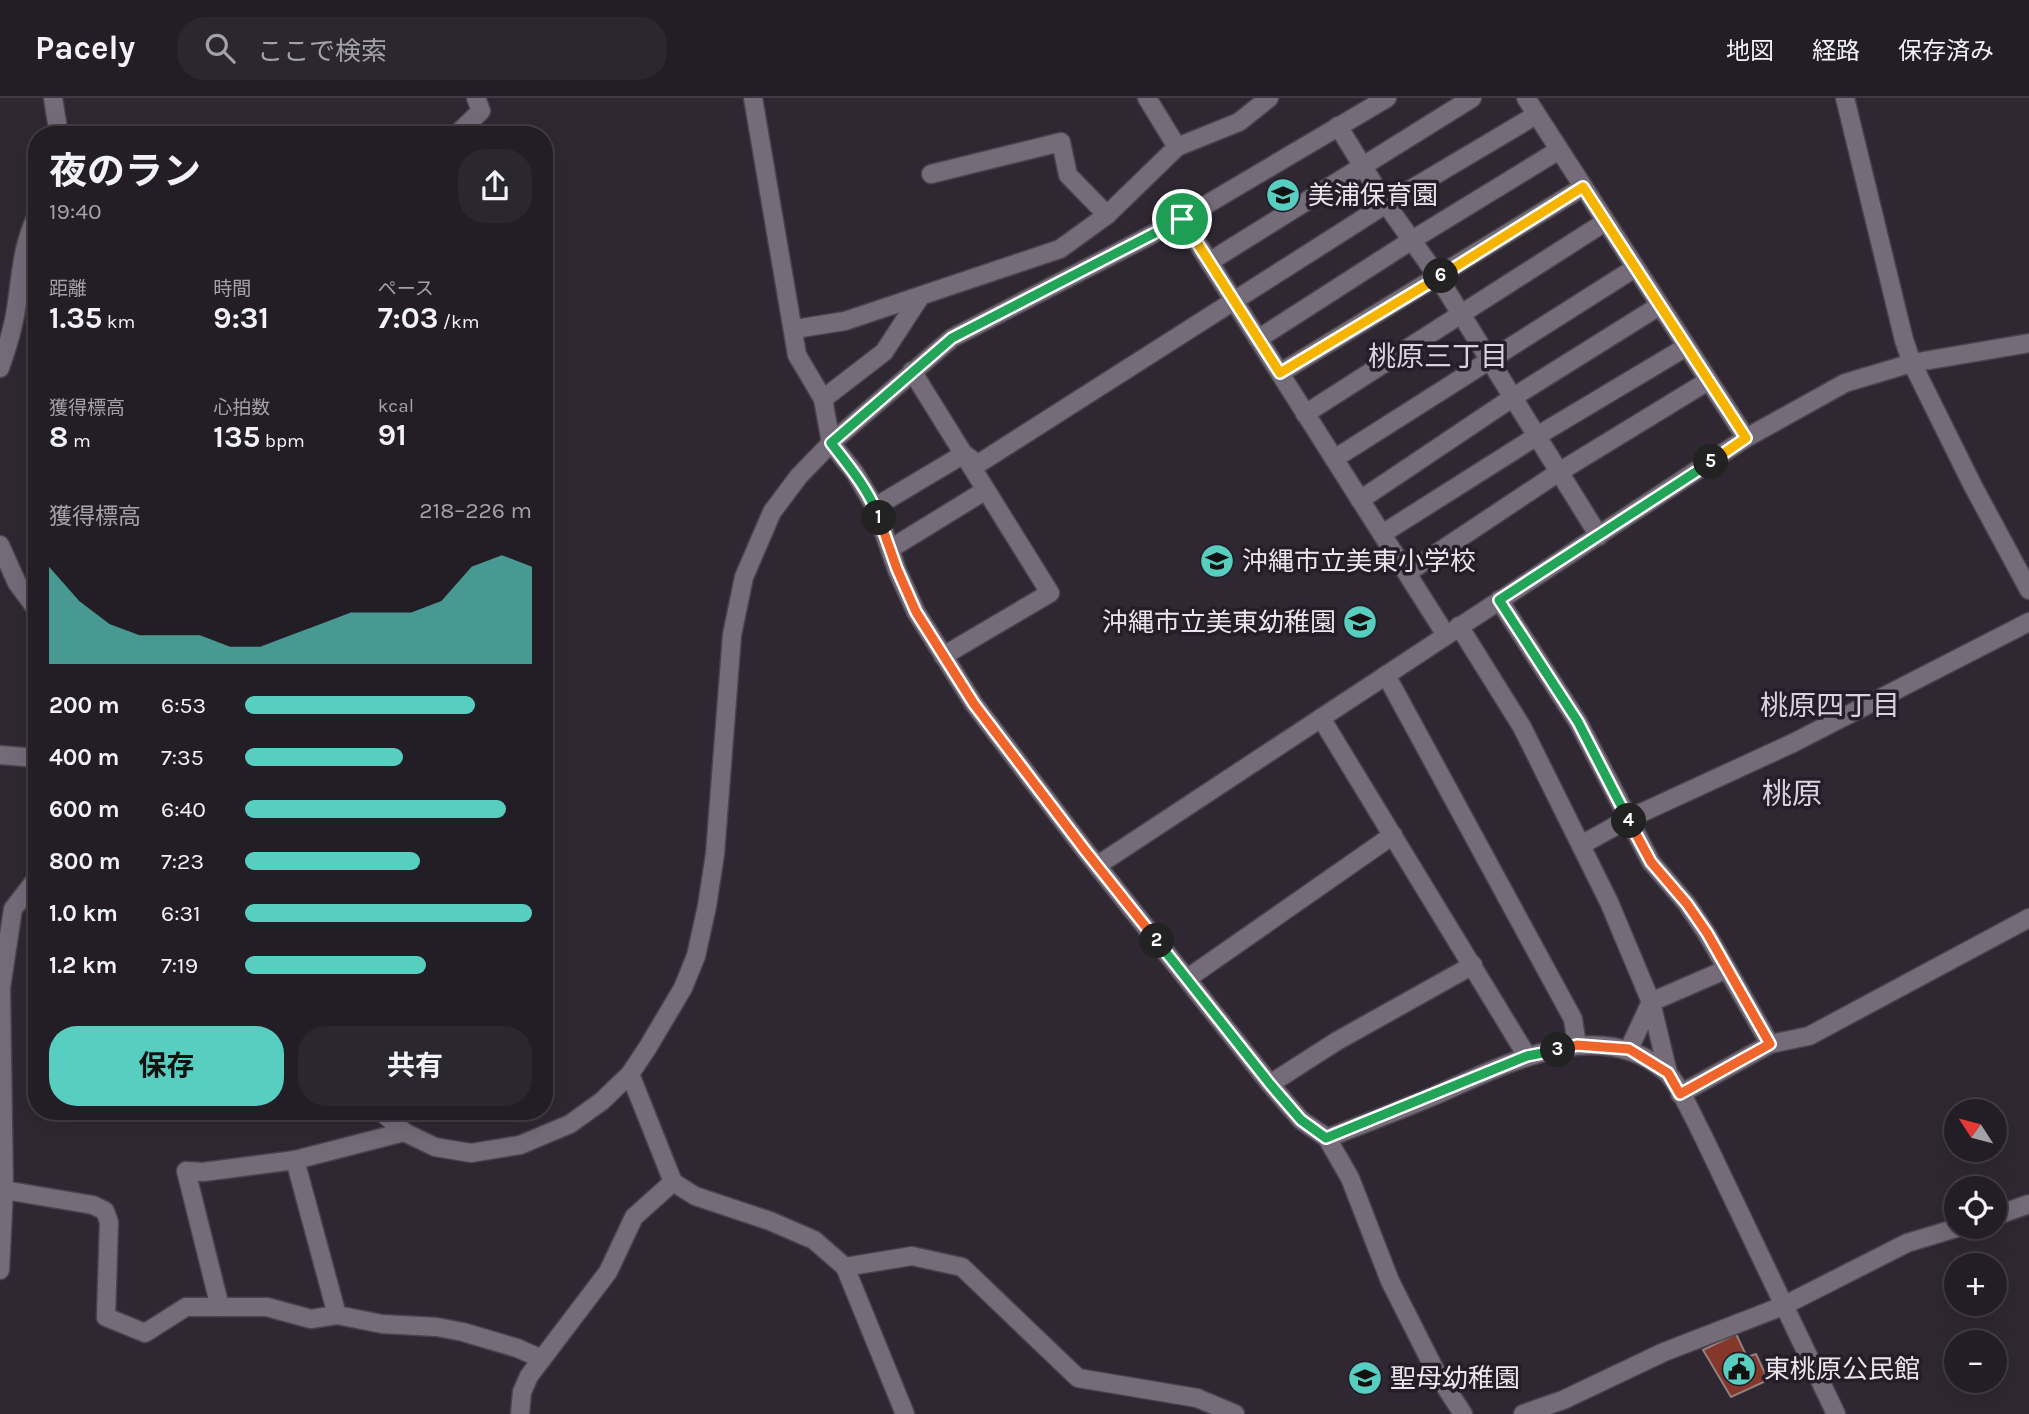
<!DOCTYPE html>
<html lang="ja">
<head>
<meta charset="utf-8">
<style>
	body { margin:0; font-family:Karla,"Noto Sans JP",sans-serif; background:#2b272e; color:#f1f3f6; height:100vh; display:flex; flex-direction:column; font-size:26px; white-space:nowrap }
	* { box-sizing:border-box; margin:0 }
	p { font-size:23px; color:#a3a2a7 }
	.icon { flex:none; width:38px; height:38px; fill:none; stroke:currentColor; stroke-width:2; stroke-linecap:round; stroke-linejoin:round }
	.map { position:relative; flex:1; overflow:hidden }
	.sheet { position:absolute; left:28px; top:28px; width:525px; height:994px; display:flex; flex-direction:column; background:#231e26; border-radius:28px; box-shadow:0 7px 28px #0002,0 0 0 2px #403c43 }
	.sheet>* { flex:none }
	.needle { width:46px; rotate:306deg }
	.tools { position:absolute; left:1944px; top:1001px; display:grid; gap:14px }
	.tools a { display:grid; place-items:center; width:63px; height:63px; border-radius:50%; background:#231e26; box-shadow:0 7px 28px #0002,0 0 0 2px #403c43; font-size:35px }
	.pin { position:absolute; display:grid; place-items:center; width:60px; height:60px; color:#fff; margin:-30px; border:4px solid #fff; border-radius:50%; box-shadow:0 2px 7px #0007 }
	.km { position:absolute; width:35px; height:35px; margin:-18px; border-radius:50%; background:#222; color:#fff; font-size:19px; line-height:35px; text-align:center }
	.round { display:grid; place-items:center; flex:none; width:74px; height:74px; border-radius:28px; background:#2b272e }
	.head { display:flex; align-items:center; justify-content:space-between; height:119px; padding:0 21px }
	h1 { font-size:38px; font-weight:700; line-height:52px }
	.figures { display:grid; grid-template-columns:repeat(3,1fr); gap:10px; height:119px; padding:7px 21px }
	.figures div { display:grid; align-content:center }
	.figures b { font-size:30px; font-weight:700 }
	.figures small { font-size:19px; font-weight:400 }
	.figures p { font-size:19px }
	.chart { height:196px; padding:14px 21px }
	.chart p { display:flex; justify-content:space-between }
	.chart svg { width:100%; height:126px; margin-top:7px; fill:#58cec0; opacity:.7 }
	.cta { display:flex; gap:14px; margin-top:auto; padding:14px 21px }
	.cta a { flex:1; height:80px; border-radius:28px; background:#58cec0; color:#111; font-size:28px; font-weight:700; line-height:80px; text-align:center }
	.cta a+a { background:#2b272e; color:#f1f3f6 }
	ul { padding:0 21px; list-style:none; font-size:23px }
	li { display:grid; grid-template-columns:112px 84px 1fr; align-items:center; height:52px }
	li i { height:18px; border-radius:9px; background:#58cec0 }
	header { display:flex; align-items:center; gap:42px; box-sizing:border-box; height:98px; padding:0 35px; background:#231e26; border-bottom:2px solid #403c43 }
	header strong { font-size:33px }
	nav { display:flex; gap:38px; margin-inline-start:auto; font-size:24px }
	.search { width:490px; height:63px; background:#2b272e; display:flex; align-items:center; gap:18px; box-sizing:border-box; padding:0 24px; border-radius:28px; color:#a3a2a7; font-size:26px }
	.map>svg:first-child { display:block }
</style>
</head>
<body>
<header>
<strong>Pacely</strong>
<div class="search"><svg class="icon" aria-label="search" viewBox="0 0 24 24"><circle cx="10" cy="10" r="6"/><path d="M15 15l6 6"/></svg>ここで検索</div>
<nav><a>地図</a><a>経路</a><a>保存済み</a></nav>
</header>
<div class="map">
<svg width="2029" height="1316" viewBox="0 0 2029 1316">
	<rect width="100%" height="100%" fill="#2f2833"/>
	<path fill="#86372b" stroke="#92807d" stroke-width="2" d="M1736,1236L1747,1259L1756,1256L1768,1282L1731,1299L1703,1252Z"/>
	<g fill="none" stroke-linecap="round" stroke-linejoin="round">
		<g stroke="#4a434c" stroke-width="21">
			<g id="minor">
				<path d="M53,0L59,37"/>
				<path d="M753,0L797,257L823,301L831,345L855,375L875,409L897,472L916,514L974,606L1084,751L1270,986L1301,1022L1327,1040C1361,1027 1397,1013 1431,999C1501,969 1597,914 1666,974C1678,984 1695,1023 1703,1038L1836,1316"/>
				<path d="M1147,0L1177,49"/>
				<path d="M1526,0L1746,340"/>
				<path d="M1845,0L1904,242L1912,265L1973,388L2029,492"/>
				<path d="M1338,28L1386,106L1438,179L1599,438"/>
				<path d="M456,37L481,13L476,0"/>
				<path d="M931,76L1061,44L1068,77L1107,117"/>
				<path d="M1182,121L1446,537"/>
				<path d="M1209,164L1472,0"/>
				<path d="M795,231L845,223L1060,151L1107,117L1177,49L1239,24L1269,0"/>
				<path d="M1258,241L1412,142L1559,52"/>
				<path d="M0,270C7,250 13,232 16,211C21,180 22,146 37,118"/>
				<path d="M912,273L1050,495L943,558"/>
				<path d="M1280,275L1583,89"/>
				<path d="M823,301L884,254L920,199"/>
				<path d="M1305,316L1605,124"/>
				<path d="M1334,361L1635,170"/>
				<path d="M1360,402L1512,300L1659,208"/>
				<path d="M875,409L964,356L978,366L1386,106L1536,17"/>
				<path d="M1382,436L1537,338L1686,249"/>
				<path d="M0,447L17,485L37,512"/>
				<path d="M890,451L986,392"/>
				<path d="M1407,475L1559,374L1708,283"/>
				<path d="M1499,502L1578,624L1651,764L1687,806L1707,836L1770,946"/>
				<path d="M1459,528L1522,629L1609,804L1651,904L1629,951"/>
				<path d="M1386,577L1573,921L1577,947"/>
				<path d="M1321,620L1527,958"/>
				<path d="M0,657L37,660"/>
				<path d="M1581,747L1628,721L1793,645L2029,524"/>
				<path d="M1098,767L1746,340L1845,285L1912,265L2029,245"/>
				<path d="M1188,880L1393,737"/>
				<path d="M1668,975L1651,904L1727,871"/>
				<path d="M630,976L673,1084L695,1098L770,1123L814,1142L845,1169L905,1316"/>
				<path d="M1270,986L1337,943L1473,867"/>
				<path d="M1680,996L1770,946L1809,938L2029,820"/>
				<path d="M381,1013L404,1034L435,1049L471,1055L520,1047L570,1026L602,1003L630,976L648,949L683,890L696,858L707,808L715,756L732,537L744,479L772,414L799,378L831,345L952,240L1182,121L1387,0"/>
				<path d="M1327,1040L1350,1080L1390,1183L1436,1274L1463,1316"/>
				<path d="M295,1062L337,1217L382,1226L437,1229L463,1234L517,1250L542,1261"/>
				<path d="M4,1092L93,1107L105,1113L109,1124L106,1219L145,1235L186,1209H267L311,1221L337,1217"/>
				<path d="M1995,1118L2029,1106"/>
				<path d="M845,1169L912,1158L962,1169L1078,1280L1197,1300L1235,1316"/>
				<path d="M0,1172L4,1092L1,890L13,811L37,780"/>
				<path d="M220,1209L186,1073L203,1074L295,1062L404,1034"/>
				<path d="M520,1316L522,1294L529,1278L608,1174L634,1119L673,1084"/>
				<path d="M1523,1316L1563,1302L1664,1254L1783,1208L1907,1145L1960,1129"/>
			</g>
		</g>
		<use href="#minor" stroke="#756c79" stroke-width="18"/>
	</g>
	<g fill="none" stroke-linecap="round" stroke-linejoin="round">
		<g stroke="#fff" stroke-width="14">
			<path id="split-1" d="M879,420C869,392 849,368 831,345L952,240L1182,121"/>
		</g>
		<g stroke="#fff" stroke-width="14">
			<path id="split-2" d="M879,420L897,471L916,514L974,606L1084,751L1157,843"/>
		</g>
		<g stroke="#fff" stroke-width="14">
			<path id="split-3" d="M1157,843L1270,986L1301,1022L1326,1040L1527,958L1558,952"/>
		</g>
		<g stroke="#fff" stroke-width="14">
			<path id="split-4" d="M1558,952L1577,947L1629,951L1668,975L1680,996L1770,946L1707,835L1687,806L1651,764L1629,723"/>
		</g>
		<g stroke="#fff" stroke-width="14">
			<path id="split-5" d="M1629,723L1578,624L1499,502L1711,364"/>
		</g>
		<g stroke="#fff" stroke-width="14">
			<path id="split-6" d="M1441,178L1583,89L1746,340L1711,364"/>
		</g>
		<g stroke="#fff" stroke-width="14">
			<path id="split-7" d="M1182,121L1280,275L1441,178"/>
		</g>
		<use href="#split-1" stroke="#22a559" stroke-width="9"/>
		<use href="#split-2" stroke="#f0652b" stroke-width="9"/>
		<use href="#split-3" stroke="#22a559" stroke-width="9"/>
		<use href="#split-4" stroke="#f0652b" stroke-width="9"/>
		<use href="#split-5" stroke="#22a559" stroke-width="9"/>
		<use href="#split-6" stroke="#f5b400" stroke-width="9"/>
		<use href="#split-7" stroke="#f5b400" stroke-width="9"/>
	</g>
	<defs>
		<g id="school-disc" transform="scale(1.75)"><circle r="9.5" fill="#58cec0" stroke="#251e29"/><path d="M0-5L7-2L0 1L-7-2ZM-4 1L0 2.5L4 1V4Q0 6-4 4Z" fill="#111"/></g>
		<g id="civic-disc" transform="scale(1.75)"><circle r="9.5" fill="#58cec0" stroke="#251e29"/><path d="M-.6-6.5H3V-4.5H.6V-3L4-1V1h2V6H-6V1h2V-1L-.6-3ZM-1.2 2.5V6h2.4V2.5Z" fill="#111"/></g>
	</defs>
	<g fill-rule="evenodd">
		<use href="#school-disc" x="1283" y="97"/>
		<use href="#school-disc" x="1217" y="463"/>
		<use href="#school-disc" x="1360" y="524"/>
		<use href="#civic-disc" x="1739" y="1271"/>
		<use href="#school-disc" x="1365" y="1280"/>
	</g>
	<g text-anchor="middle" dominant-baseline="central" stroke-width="7" stroke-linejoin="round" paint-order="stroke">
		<g font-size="26" fill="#eae5ec" stroke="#251e29" text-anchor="start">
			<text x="1308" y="97">美浦保育園</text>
			<text x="1242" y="463">沖縄市立美東小学校</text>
			<text x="1336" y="524" text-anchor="end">沖縄市立美東幼稚園</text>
			<text x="1764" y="1271">東桃原公民館</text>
			<text x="1390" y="1280">聖母幼稚園</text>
		</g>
		<g font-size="28" fill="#dbd0df" stroke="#251e29">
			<text x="1438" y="258">桃原三丁目</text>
			<text x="1830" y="607">桃原四丁目</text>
		</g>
		<g font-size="30" fill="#dbd0df" stroke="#251e29">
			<text x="1792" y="696">桃原</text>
		</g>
	</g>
</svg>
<div class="tools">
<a><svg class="needle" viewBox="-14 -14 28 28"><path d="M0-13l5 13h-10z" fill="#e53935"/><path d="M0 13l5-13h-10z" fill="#a3a2a7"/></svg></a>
<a><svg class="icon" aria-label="locate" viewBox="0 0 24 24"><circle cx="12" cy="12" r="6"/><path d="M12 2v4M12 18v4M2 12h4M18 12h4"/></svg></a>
<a>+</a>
<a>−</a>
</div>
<div class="pin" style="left:1182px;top:121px;background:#1e9e55"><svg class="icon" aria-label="arrive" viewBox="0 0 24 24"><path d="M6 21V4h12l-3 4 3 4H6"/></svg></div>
<b class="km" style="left:879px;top:420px">1</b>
<b class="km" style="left:1157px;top:843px">2</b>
<b class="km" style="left:1558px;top:952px">3</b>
<b class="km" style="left:1629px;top:723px">4</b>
<b class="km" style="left:1711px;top:364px">5</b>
<b class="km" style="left:1441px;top:178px">6</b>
<section class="sheet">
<div class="head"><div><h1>夜のラン</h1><p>19:40</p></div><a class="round"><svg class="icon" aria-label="share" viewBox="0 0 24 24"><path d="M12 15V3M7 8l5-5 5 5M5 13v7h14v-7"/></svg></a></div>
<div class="figures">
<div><p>距離</p><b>1.35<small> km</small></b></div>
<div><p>時間</p><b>9:31</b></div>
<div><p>ペース</p><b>7:03<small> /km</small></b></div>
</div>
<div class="figures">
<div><p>獲得標高</p><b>8<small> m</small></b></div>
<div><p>心拍数</p><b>135<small> bpm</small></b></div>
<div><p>kcal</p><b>91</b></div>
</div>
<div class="chart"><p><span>獲得標高</span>218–226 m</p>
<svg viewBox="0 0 160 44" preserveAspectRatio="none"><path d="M0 44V10L10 22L20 30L30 34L40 34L50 34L60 38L70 38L80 34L90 30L100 26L110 26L120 26L130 22L140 10L150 6L160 10V44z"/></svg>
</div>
<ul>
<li><b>200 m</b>6:53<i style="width:80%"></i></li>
<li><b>400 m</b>7:35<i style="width:55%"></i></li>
<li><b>600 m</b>6:40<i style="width:91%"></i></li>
<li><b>800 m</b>7:23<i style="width:61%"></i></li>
<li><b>1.0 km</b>6:31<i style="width:100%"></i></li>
<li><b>1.2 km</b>7:19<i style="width:63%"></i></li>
</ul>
<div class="cta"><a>保存</a><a>共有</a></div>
</section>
</div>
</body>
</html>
